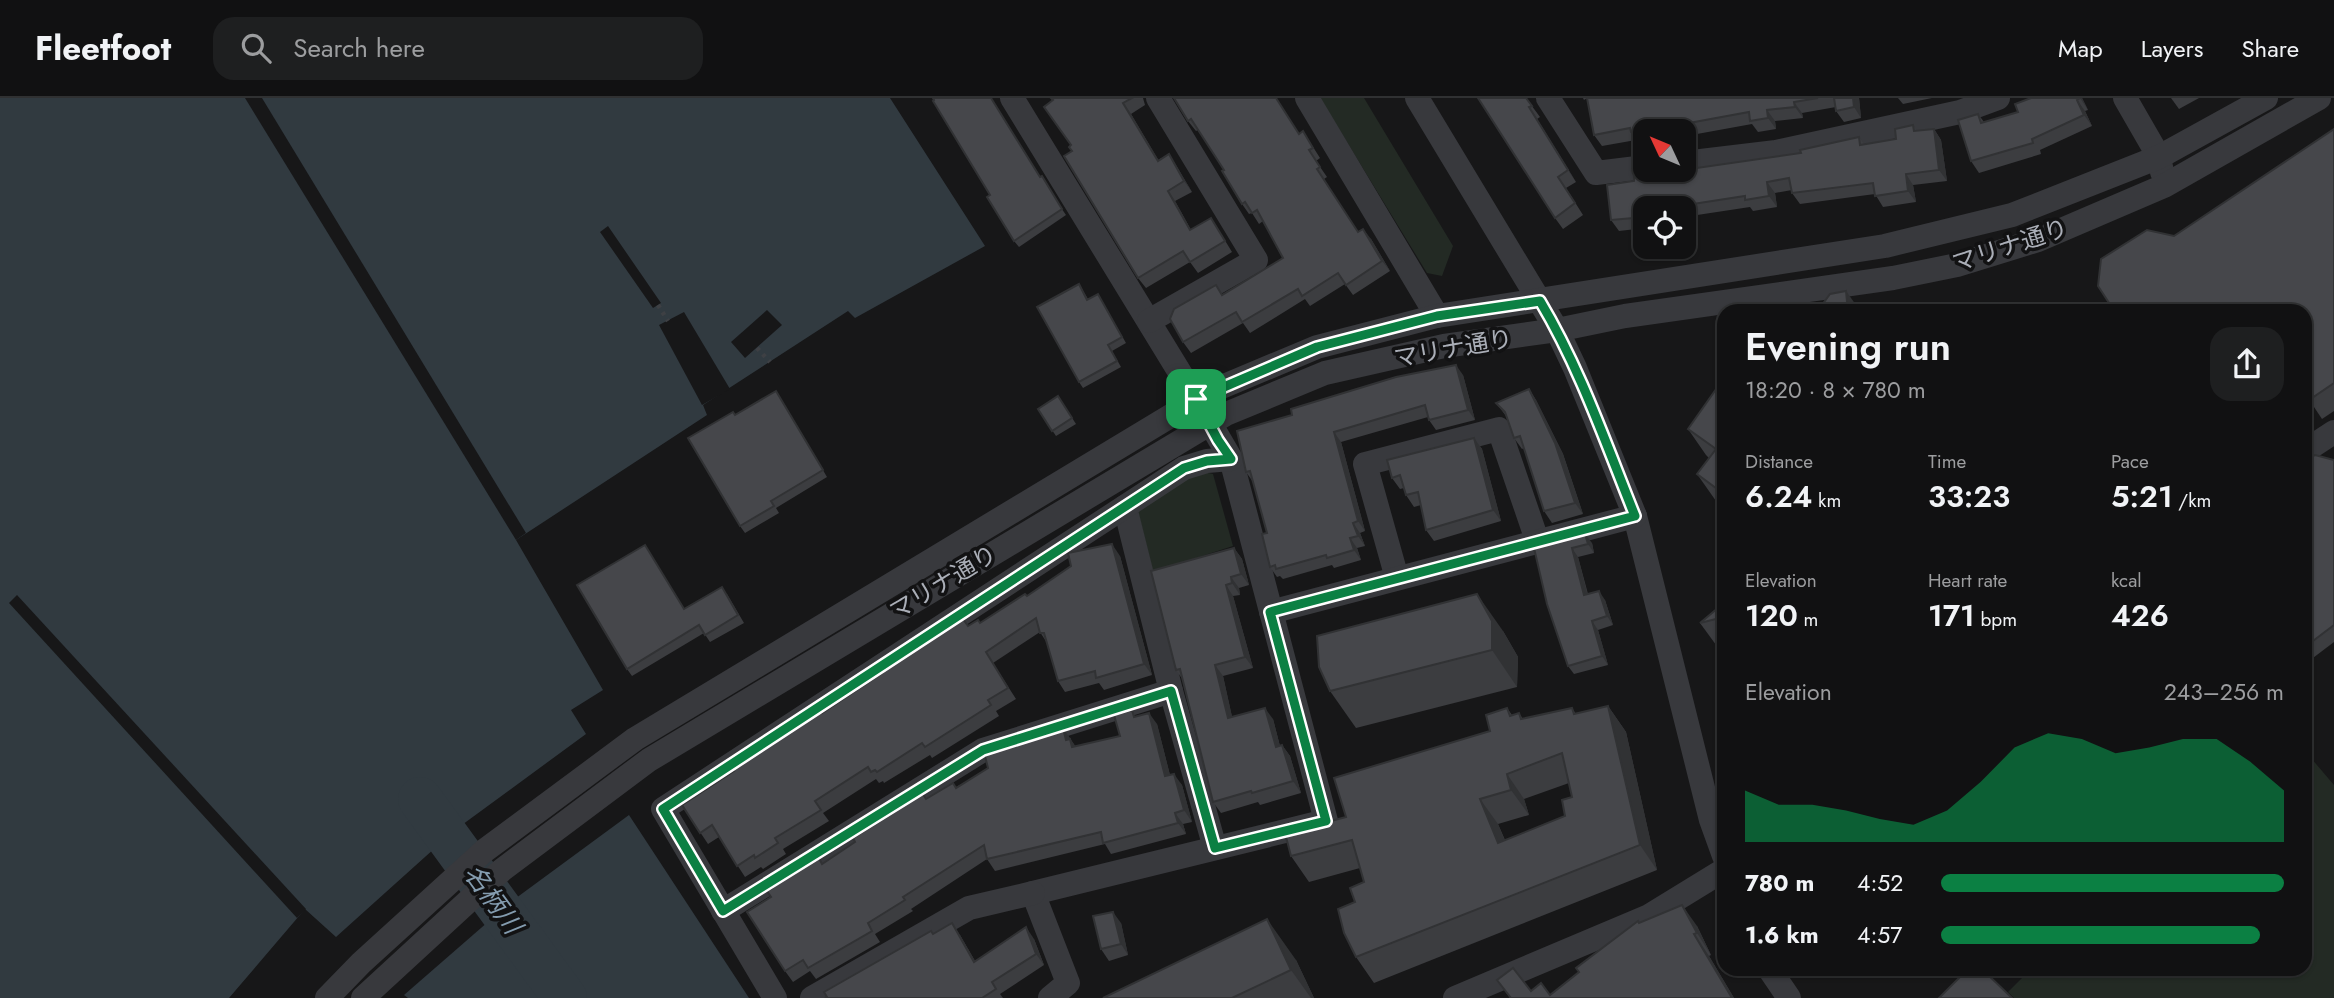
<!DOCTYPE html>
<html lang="en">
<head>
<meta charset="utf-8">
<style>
	body { margin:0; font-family:Jost,"Noto Sans JP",sans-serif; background:#1e1f20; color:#f1f3f6; height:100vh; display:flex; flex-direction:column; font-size:26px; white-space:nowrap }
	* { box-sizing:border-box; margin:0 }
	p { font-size:23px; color:#9c9d9f }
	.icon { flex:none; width:38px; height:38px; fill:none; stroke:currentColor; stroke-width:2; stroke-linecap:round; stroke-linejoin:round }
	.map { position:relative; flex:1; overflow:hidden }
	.panel { position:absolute; left:1717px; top:206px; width:595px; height:672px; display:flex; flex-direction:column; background:#111112; border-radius:21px; box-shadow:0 2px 5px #0004,0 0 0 2px #303132 }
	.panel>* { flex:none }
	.needle { width:46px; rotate:314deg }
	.controls { position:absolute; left:1633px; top:21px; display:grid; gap:14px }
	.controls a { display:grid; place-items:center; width:63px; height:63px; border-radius:14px; background:#111112; box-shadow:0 2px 5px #0004,0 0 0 2px #303132; font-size:35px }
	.pin { position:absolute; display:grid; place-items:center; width:60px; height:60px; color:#fff; margin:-30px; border-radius:14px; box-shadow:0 4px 10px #0006 }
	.round { display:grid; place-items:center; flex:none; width:74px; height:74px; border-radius:21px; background:#1e1f20 }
	.overview { display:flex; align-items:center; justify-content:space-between; height:119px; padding:0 28px }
	h1 { font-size:38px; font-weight:600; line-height:52px }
	.figures { display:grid; grid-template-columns:repeat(3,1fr); gap:10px; height:119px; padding:7px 28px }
	.figures div { display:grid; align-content:center }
	.figures b { font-size:30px; font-weight:600 }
	.figures small { font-size:19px; font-weight:400 }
	.figures p { font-size:19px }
	.chart { height:196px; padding:14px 28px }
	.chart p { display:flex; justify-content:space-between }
	.chart svg { width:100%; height:126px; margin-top:7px; fill:#0b8043; opacity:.7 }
	ul { padding:0 28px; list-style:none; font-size:23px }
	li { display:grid; grid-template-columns:112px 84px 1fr; align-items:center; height:52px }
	li i { height:18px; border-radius:9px; background:#0b8043 }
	header { display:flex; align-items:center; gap:42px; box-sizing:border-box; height:98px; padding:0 35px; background:#111112; border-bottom:2px solid #303132 }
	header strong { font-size:33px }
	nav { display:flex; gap:38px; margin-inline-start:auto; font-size:24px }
	.search { width:490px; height:63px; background:#1e1f20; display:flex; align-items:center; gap:18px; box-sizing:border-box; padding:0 24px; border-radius:21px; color:#9c9d9f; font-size:26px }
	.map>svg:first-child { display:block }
</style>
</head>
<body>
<header>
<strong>Fleetfoot</strong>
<div class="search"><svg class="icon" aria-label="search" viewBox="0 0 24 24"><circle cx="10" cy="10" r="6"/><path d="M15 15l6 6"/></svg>Search here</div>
<nav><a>Map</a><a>Layers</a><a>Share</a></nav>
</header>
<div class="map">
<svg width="2334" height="900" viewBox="0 0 2334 900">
	<rect width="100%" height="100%" fill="#171718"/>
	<g fill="#232a24">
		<path d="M1320,0H1364L1453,148L1442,178L1427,175Z"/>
		<path d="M1194,372L1213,376L1233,448L1153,474L1137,409Z"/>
		<path d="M2305,653L2334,687V900H2014L2008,894L2030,872H2305Z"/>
	</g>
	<g fill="#313a40">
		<path d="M0,0H890L985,148L855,220L848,213L703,307L707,317L516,442L603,592L571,612L586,636L455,732L336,839L305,811L229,900H0Z"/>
		<path d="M629,717L749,900H408L404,897L512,803Z"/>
	</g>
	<g fill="#171718">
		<path d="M245,0H262L526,435L516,442Z"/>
		<path d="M608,128L661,205L653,210L600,134Z"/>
		<path d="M767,212L782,227L745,260L731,244Z"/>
		<path d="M684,214L730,291L702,307L659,227Z"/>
		<path d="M17,497L306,811L297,820L9,505Z"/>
	</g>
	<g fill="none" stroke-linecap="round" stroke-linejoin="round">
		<path stroke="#313a40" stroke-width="44" d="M420,701L565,900"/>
		<g stroke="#3e4044" stroke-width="4.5" stroke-dasharray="3.5 5" stroke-linecap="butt">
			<path d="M658,207L668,223"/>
			<path d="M757,250L770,264"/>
		</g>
		<g stroke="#38393d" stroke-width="24">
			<path d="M1012,0L1196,301L1231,361L1326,723L1033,795L1068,885L1050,900"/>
			<path d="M1307,0L1437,218"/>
			<path d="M1417,0L1557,232L1575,270L1635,418L1711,722L1724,758"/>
			<path d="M1548,0L1596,75L1645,69"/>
			<path d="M2125,0L2159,59L2162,74"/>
			<path d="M1684,65L1776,54L1960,14L1998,0"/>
			<path d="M1149,223L1256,162L1158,0"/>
			<path d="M2305,353L2334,334"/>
			<path d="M1397,480L1365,366L1499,331L1537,442"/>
			<path d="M1271,514L1635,418"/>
			<path d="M1171,593L1215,750"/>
			<path d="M723,813L983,652L1171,593L1125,409"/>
			<path d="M1770,872L1789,900"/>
			<path d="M327,900L361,865L484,753L635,641L1212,293L1317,249L1437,218L1885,148L2012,117L2159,59L2266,0"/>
			<path d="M363,900L502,772L649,662L1226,316L1325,275L1444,248L1557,232L1625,218L1893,180L1957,167L2038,142L2164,88L2319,0"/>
			<path d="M775,900L663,711L1184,370L1207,363L1231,361"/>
			<path d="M812,900L969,810L1033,795"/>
			<path d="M1455,900L1649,818L1724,772"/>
		</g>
	</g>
	<g fill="#3c3d40" fill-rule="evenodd">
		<path d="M1051,0H1143L1145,7L1131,16L1158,62L1169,56L1192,94L1175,103L1191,132L1218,131L1232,154L1198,175L1190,164L1146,190L1138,180L1072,53L1071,47Z"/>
		<path d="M1174,0L1299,36L1303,33L1320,60L1316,63L1327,79L1324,81L1358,134L1371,141L1390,173L1353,197L1345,186L1310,208L1305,201L1250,235L1243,225L1191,255L1183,244L1222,197L1283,160L1263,123L1259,126L1252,115L1249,116L1242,106L1224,72L1198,32L1196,33L1188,23Z"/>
		<path d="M1526,0L1540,19L1537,21L1576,84L1566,90L1583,117L1563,131L1555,120Z"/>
		<path d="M1583,0H1859L1861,20L1844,24L1836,13V9L1802,15L1803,20L1775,23L1776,31L1758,34L1752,26L1686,38V41H1684V33H1645V45H1639L1636,42L1602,48L1594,37L1587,0L1584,2Z"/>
		<path d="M1898,0H1932L1903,6Z"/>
		<path d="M2082,0L2088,12L2085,13L2092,28L2040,52L2041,56L1979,75L1971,63L1978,16L1984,24Z"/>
		<path d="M2171,0H2199L2179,11Z"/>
		<path d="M1913,27L1917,33L1934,31L1941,42L1947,83L1913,87L1916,104L1883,109L1875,96L1800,106L1792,95V92L1775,95L1777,109L1753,113L1750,109L1684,119V110H1645V130L1619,133L1611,122L1607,87L1634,83V79L1801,55L1800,52L1859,39L1864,46L1896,41L1895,31Z"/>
		<path d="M2334,31V313L2322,321L2306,297H2305V214L2174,138Z"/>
		<path d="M1040,79L1066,117L1019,149L1014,143Z"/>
		<path d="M1079,186L1088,201L1098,196L1126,245L1112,253L1121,269L1083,290L1079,284Z"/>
		<path d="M1463,277L1475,322L1436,332L1429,322L1428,319L1341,344L1365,433L1360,435L1365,448L1357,450L1361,462L1334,470L1332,467L1283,481L1280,478L1277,479L1270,469L1267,435L1253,384L1246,374L1292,317Z"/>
		<path d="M1724,280V409L1716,403L1697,376L1709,360L1706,357L1688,331Z"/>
		<path d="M1529,291L1536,302L1563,356L1583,416L1552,425L1544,413L1524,350L1522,351L1514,340L1506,318L1496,305Z"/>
		<path d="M1058,298L1076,326L1056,338L1038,311Z"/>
		<path d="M780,299L827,379L776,410L779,415L745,435L740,428L735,317Z"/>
		<path d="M1474,340L1482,351L1501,423L1434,443L1426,432L1421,407L1414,409L1406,397L1404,390L1400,391L1392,380Z"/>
		<path d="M2334,362V544L2305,566V364Z"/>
		<path d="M1592,445L1594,455L1578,459L1588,496L1605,502L1613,527L1598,532L1608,567L1574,576L1568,568L1534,450Z"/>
		<path d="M645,447L684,511L727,496L744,525L710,544L704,535L632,578L627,571Z"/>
		<path d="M1234,450L1242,461L1249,487L1239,490L1240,497L1233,498L1253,570L1223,578L1232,619L1273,621L1280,648L1282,647L1290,658L1301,695L1260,707L1258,704L1221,715L1213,704L1183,582L1176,572Z"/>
		<path d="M1120,458L1152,577L1104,592L1099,585L1065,594L1058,583L1047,545L1040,534L993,565L1016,601L996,613L999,618L932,660L930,657L884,685L883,683L879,685L876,681L823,715L829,723L783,751L786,756L763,771L761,769L745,779L719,739L708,746L682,707L734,673L754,656L822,615L882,575L910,554L968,528L980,525L1027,498Z"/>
		<path d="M1724,505V550L1719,551L1700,525Z"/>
		<path d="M1503,533L1518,559L1517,589L1356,630L1330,593Z"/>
		<path d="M1608,608L1626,634L1657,772L1374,885L1356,859L1355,804L1364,784L1360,770L1309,784L1291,758L1346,719L1490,633L1507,610L1512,617L1519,615L1523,621L1572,610L1576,616ZM1569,685L1572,699L1565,718L1505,742L1498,726L1529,717L1524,701Z"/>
		<path d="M1136,618L1157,626L1170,677L1182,687L1192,724L1183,726L1186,736L1111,756L1105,746L995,773L987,761L911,811L913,813L875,836L880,844L816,881L810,873L793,884L785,873L771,799L795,773L822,765L855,744L896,713L956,689L1063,630L1075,648L1120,638Z"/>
		<path d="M1121,825L1128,857L1109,863L1101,851Z"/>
		<path d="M1639,825L1697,828L1711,857L1709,858L1734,900H1510L1497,882L1531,893L1550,897Z"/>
		<path d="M933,836L960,837L975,863L1034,841L1044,867L1000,896L1003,900H825Z"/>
		<path d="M1296,862L1314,900H1103Z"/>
	</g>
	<g fill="#313234">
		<path d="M1853,0H1859L1861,20L1854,9Z"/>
		<path d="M2080,0H2082L2088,12Z"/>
		<path d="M2077,2L2085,13L2092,28L2084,17Z"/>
		<path d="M1794,4L1802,15L1803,20L1795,9Z"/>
		<path d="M1123,5L1131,16L1165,73L1158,63Z"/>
		<path d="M1529,9L1537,21L1576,84L1568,72Z"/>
		<path d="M1767,12L1775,23L1776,31L1768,20Z"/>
		<path d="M1934,31L1941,42L1947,83L1939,72Z"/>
		<path d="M1169,56L1176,67L1192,94L1184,83Z"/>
		<path d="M1906,76L1913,87L1916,104L1908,93Z"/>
		<path d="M1767,84L1775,95L1777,109L1769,98Z"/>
		<path d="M1168,93L1175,103L1197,143L1190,132Z"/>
		<path d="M1363,131L1371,141L1390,173L1382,163Z"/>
		<path d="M1846,193L1861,214H1848Z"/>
		<path d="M1456,267L1463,277L1475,322L1468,312Z"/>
		<path d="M1529,291L1536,302L1563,356L1583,416L1575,405Z"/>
		<path d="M1334,334L1341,344L1365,433L1358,423Z"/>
		<path d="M1474,340L1482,351L1501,423L1493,412Z"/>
		<path d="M1353,425L1360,435L1365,448L1358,438Z"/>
		<path d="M1585,436L1592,445L1594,455L1588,446Z"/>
		<path d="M1350,440L1357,450L1361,462L1354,452Z"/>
		<path d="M1112,446L1120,458L1152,577L1144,566Z"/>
		<path d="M1234,450L1242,461L1249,487L1241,476Z"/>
		<path d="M1572,450L1578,459L1590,506L1584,497Z"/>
		<path d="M1231,479L1239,490L1240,497L1232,485Z"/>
		<path d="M1226,487L1233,498L1253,570L1245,559Z"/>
		<path d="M1599,493L1605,502L1613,527L1607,518Z"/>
		<path d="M1477,496L1503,533L1518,559L1517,589L1492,552Z"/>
		<path d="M1592,523L1598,532L1608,567L1602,558Z"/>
		<path d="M1215,567L1223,578L1235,632L1228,620Z"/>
		<path d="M1608,608L1626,634L1657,772L1640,747Z"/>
		<path d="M1265,610L1273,621L1283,660L1276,649Z"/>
		<path d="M1149,615L1157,626L1173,689L1165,678Z"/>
		<path d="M1063,630L1078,652L1080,660L1066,642Z"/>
		<path d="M1282,647L1290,658L1301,695L1293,683Z"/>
		<path d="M1174,676L1182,687L1192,724L1184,712Z"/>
		<path d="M1507,676L1524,701L1529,717L1511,692Z"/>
		<path d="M1480,701L1498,726L1516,770L1498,745Z"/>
		<path d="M1175,715L1183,726L1186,736L1178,725Z"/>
		<path d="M1682,807L1697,828L1711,857L1697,835Z"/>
		<path d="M1113,814L1121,825L1128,857L1121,846Z"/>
		<path d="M1267,821L1296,862L1314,900H1311L1291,872Z"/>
		<path d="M952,825L960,837L982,875L974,864Z"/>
		<path d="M1026,829L1034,841L1044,867L1036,856Z"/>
		<path d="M1694,836L1709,858L1734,900H1732Z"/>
	</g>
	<g fill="#46474b" stroke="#313234" stroke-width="2" fill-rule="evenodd">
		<path d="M933,0H991L1040,79L1042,78L1062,111L1014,143L987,99L990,97L933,3L934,2Z"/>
		<path d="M1051,0H1132L1123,5L1158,63L1169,56L1184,83L1168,93L1190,132L1211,120L1225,143L1190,164L1183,153L1138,180L1064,58L1072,53L1069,49L1071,47L1044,9L1053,2Z"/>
		<path d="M1174,0H1276L1299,36L1303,33L1313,50L1309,52L1320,69L1317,71L1358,134L1363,131L1382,163L1346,187L1338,175L1302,198L1298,191L1242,224L1236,214L1183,244L1170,221L1174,211L1216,187L1222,197L1283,160L1257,112L1252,115L1245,104L1242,106L1222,73L1224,72L1191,21L1188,23Z"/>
		<path d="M1478,0H1526L1532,8L1529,9L1568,72L1558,79L1575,105L1555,120Z"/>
		<path d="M1587,0H1818L1794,4L1795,9L1767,12L1768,20L1750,23L1749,14L1678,27L1679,30L1631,34L1630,30L1594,37Z"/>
		<path d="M1834,0H1853L1854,9L1836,13Z"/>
		<path d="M2031,0H2080L2077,2L2084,17L2032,41L2033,45L1971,63L1958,22L1978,16L1981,25L2018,14L2015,6Z"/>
		<path d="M1913,27L1914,33L1934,31L1939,72L1906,76L1908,93L1875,98L1873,85L1792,95L1789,80L1767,84L1769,98L1745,102V98L1673,109V110H1645V119L1611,122L1607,87L1634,83V79L1801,55L1800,52L1859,39L1860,47L1896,41L1895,31Z"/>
		<path d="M2334,31V285L2309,302L2305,295V214H2115L2098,188L2101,161L2147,132L2174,138Z"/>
		<path d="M1079,186L1087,202L1098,196L1122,239L1108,247L1117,263L1079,284L1037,209Z"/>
		<path d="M1846,193L1848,214H1817L1830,196Z"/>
		<path d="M1456,267L1468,312L1429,322L1425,307L1334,334L1358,423L1353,425L1358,438L1350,440L1354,452L1327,460L1326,457L1276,471L1275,467L1270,469L1262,436L1267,435L1250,373L1246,374L1237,333L1292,317L1291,311L1396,279Z"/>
		<path d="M1724,280V396L1697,376L1716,351L1688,331Z"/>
		<path d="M1529,291L1555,345L1575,405L1544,413L1520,338L1514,340L1505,314L1496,305Z"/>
		<path d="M776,293L823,372L771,403L774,408L740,428L688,340L733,314L735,317Z"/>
		<path d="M1058,298L1072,320L1052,333L1038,311Z"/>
		<path d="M1474,340L1493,412L1426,432L1418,394L1406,397L1400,377L1392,380L1387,362Z"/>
		<path d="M2315,357L2334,362V527L2305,549V364Z"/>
		<path d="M1585,436L1588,446L1572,450L1584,497L1599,493L1607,518L1592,523L1602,558L1568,568L1547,506L1534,450Z"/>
		<path d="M1112,446L1144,566L1096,580L1095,573L1058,583L1044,535H1040L1036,520L986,554L1008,590L988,602L991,607L925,649L922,645L877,674L875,672L871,674L868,669L815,703L821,712L775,740L778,745L755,760L754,757L737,768L712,727L700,735L682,707L734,673L732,669L754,656L752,654L819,610L822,615L882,575L879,571L909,552L910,554L963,521L968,528L978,522L980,525L1025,496L1027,498L1071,468L1068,455Z"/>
		<path d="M645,447L684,511L722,489L738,517L705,537L699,527L627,571L577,487Z"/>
		<path d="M1234,450L1241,476L1231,479L1232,485L1226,487L1245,559L1215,567L1228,620L1265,610L1276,649L1282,647L1293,683L1252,695L1251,693L1213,704L1180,571L1176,572L1151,473Z"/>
		<path d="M1477,496L1492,523V552L1330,593L1319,569L1317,538Z"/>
		<path d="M1724,505V519L1700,525Z"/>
		<path d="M1608,608L1640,747L1356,859L1344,835L1338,811L1355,804L1350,790L1364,784L1352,742L1291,758L1285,735L1346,719L1334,680L1490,633L1486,617L1507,610L1510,618L1519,615L1521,621L1572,610L1574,616ZM1562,655L1572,699L1562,702L1565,718L1498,745L1480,701L1511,692L1507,676Z"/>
		<path d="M1132,612L1134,619L1149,615L1165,678L1174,676L1184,712L1175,715L1178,725L1103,745L1101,734L987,761L984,747L903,799L905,802L868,825L872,833L808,870L803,862L785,873L747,814L771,799L767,793L772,790L770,786L793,771L795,774L819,760L822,766L855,744L853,740L896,713L895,711L921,693L926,701L953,685L956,690L988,670L984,654L1063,630L1066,642L1070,641L1072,649L1120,638L1114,617Z"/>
		<path d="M1682,807L1697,835L1694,836L1732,900H1511L1497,882L1513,870L1531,893L1541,885L1550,897L1579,874L1576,870L1638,823L1639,825Z"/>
		<path d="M1113,814L1121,846L1101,851L1093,818Z"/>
		<path d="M1267,821L1291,872L1232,900H1103Z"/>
		<path d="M952,825L974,864L1026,829L1036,856L992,884L996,891L982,900H825L827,899L824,894L931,833L933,836Z"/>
		<path d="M1967,872H1983L2012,900H1939Z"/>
	</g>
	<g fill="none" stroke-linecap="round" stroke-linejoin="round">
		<g stroke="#fff" stroke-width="14">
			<path id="route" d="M1540,203C1580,270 1606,346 1635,418L1270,514L1326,723L1215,750L1171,593L983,652L723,813L663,711L1184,370L1207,363L1231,361L1218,342L1196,301L1317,249L1437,218Z"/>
		</g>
		<use href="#route" stroke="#0b8043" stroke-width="9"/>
	</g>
	<g text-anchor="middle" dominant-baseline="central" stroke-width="7" stroke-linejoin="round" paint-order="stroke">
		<g font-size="24" fill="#aaaeb7" stroke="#121213">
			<text transform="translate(2010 147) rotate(-18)">マリナ通り</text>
			<text transform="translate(1453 250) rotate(-10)">マリナ通り</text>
			<text transform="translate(943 484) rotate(-31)">マリナ通り</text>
		</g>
		<g font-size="26" font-style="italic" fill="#849caf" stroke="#121213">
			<text transform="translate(493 801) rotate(54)">名柄川</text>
		</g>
	</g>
</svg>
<div class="controls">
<a><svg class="needle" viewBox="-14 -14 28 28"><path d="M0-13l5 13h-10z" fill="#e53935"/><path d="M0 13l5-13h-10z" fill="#9c9d9f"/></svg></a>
<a><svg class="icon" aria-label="locate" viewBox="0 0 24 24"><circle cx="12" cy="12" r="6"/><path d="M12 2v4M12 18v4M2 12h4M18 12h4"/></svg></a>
</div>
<div class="pin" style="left:1196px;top:301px;background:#1e9e55"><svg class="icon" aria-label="arrive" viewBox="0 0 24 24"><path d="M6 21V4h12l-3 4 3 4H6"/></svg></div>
<section class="panel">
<div class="overview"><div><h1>Evening run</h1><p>18:20 · 8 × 780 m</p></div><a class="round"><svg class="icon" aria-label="share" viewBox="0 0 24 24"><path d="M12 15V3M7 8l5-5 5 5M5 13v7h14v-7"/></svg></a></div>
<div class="figures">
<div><p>Distance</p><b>6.24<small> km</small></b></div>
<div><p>Time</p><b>33:23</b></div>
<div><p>Pace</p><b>5:21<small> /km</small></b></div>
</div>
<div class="figures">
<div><p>Elevation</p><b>120<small> m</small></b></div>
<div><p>Heart rate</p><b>171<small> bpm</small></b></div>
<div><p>kcal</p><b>426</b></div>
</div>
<div class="chart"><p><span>Elevation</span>243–256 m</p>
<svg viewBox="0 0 160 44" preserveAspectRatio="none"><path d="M0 44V26L10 31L20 31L30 33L40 36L50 38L60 33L70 23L80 11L90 6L100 8L110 13L120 11L130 8L140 8L150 16L160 26V44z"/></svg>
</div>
<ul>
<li><b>780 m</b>4:52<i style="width:100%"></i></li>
<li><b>1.6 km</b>4:57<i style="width:93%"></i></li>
</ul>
</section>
</div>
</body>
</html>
